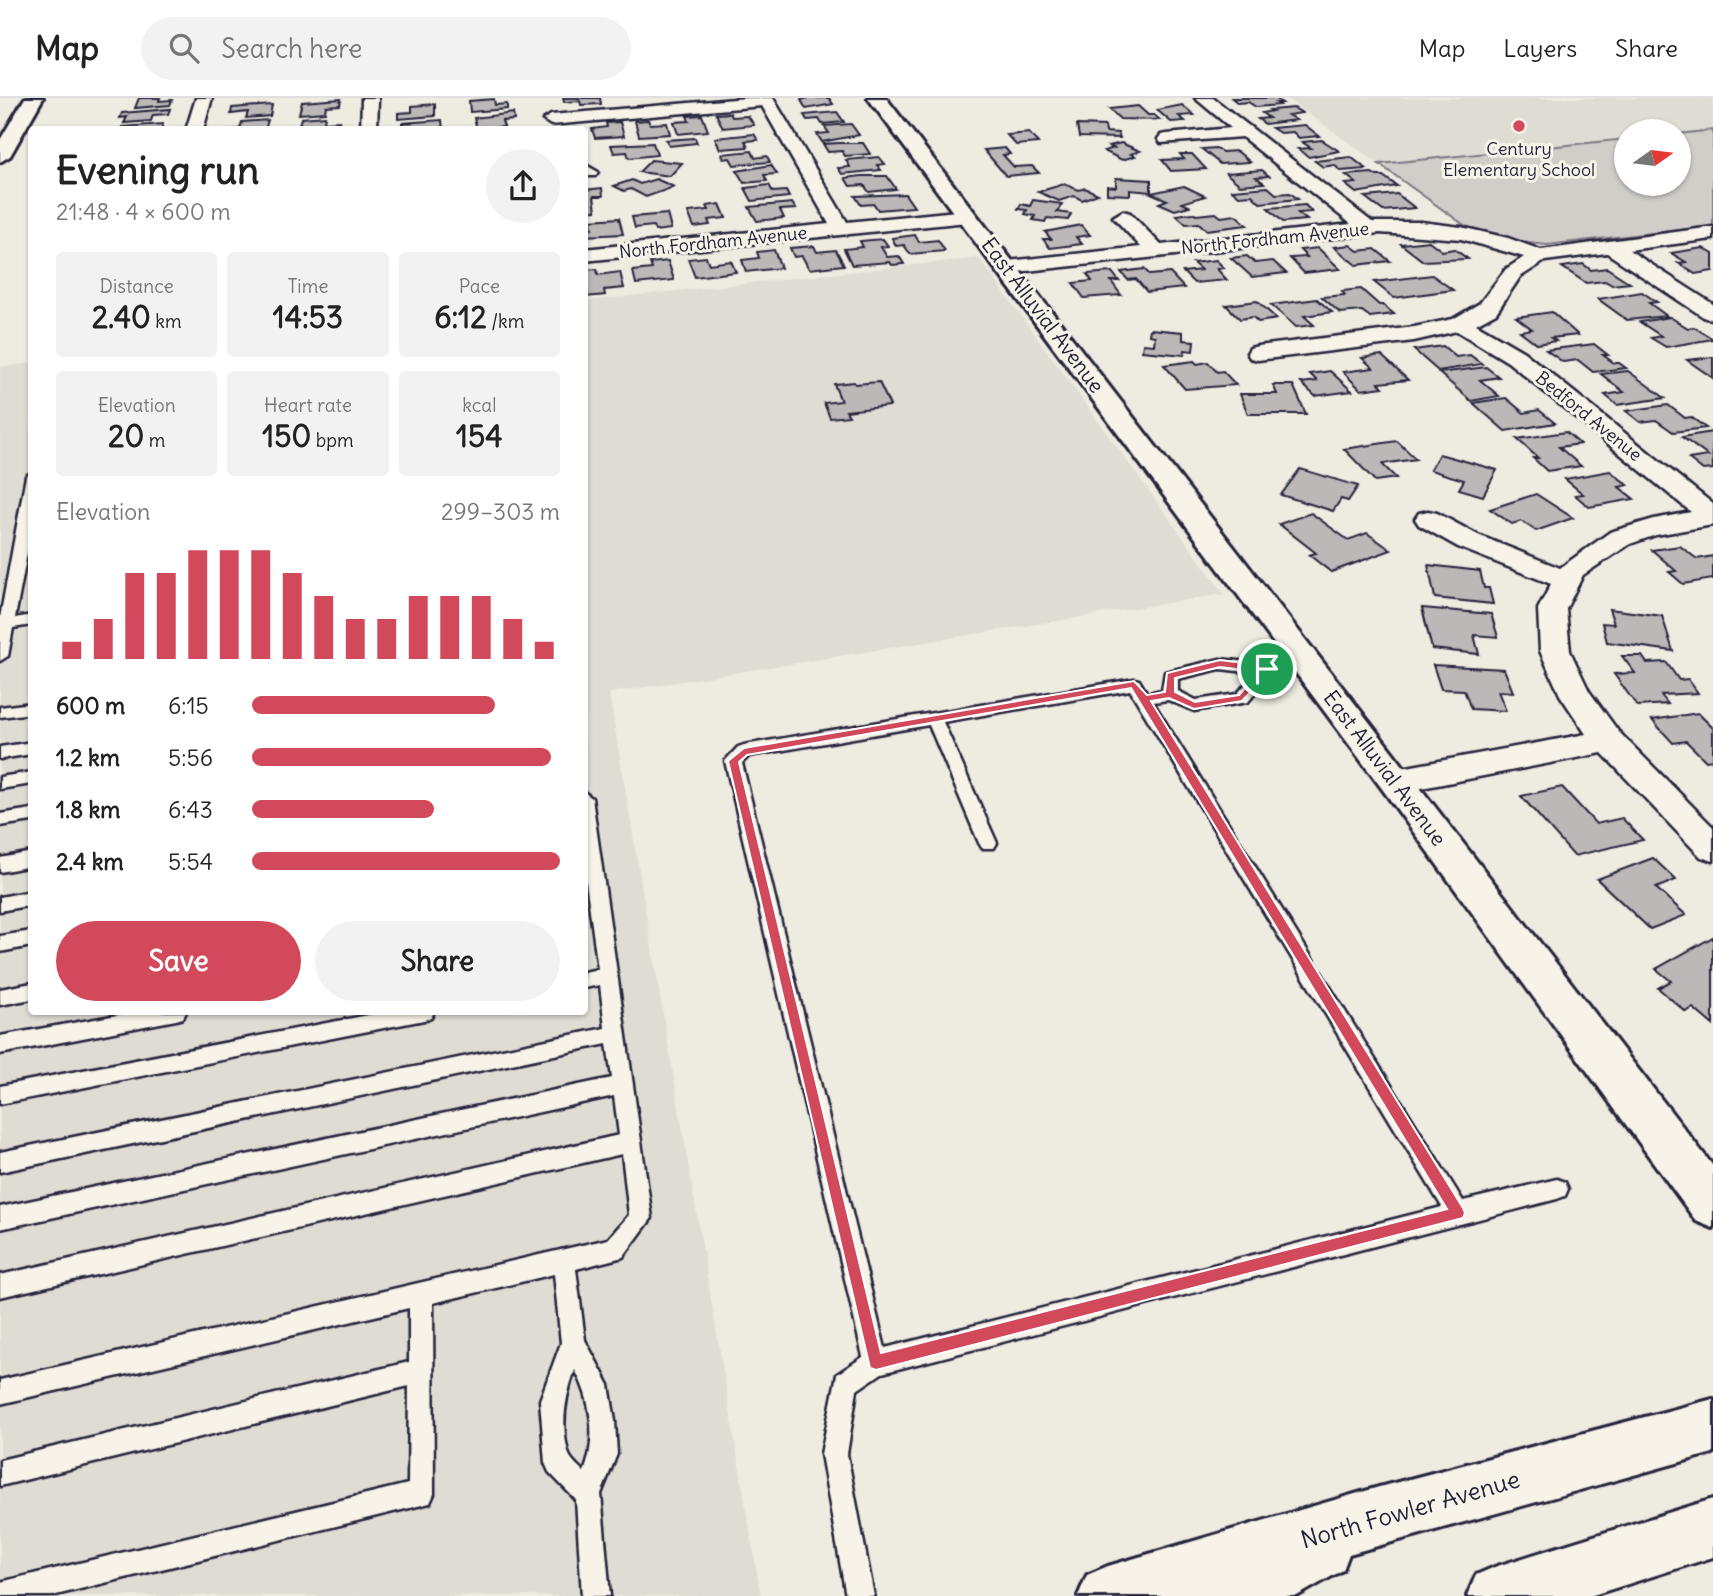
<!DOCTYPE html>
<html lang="en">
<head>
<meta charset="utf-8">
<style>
	body { margin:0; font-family:Delius,sans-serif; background:#f2f2f2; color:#222; height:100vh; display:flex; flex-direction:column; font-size:26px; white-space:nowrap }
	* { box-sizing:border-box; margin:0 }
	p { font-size:23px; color:#767676 }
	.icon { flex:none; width:38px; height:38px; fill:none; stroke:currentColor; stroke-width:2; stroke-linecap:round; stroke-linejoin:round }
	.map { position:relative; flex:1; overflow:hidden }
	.panel { position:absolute; left:28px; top:28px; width:560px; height:889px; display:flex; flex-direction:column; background:#fff; border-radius:7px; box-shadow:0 2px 5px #0004 }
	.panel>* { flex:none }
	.needle { width:46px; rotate:76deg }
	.buttons { position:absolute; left:1614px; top:21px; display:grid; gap:14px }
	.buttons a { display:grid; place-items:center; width:77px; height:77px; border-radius:50%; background:#fff; box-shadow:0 2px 5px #0004; font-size:35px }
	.pin { position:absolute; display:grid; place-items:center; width:60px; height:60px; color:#fff; margin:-30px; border:4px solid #fff; border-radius:50%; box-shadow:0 2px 7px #0007 }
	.round { display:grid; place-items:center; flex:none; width:74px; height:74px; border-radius:37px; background:#f2f2f2 }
	.overview { display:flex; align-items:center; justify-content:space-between; height:119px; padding:0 28px }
	h1 { font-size:38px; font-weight:700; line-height:52px }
	.figures { display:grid; grid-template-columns:repeat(3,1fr); gap:10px; height:119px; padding:7px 28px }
	.figures div { display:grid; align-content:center; border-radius:7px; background:#f2f2f2; text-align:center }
	.figures b { font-size:30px; font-weight:700 }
	.figures small { font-size:19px; font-weight:400 }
	.figures p { font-size:19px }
	.chart { height:196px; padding:14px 28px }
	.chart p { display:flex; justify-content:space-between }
	.chart svg { width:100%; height:126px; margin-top:7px; stroke:#d1495b; stroke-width:6 }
	.action { display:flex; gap:14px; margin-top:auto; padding:14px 28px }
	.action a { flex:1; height:80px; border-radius:42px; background:#d1495b; color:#fff; font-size:28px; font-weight:700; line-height:80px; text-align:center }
	.action a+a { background:#f2f2f2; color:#222 }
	ul { padding:0 28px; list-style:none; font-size:23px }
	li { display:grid; grid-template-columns:112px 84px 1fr; align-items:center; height:52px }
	li i { height:18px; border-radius:9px; background:#d1495b }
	header { display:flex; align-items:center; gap:42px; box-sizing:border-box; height:98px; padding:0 35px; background:#fff; border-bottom:2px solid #e0e0e0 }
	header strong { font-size:33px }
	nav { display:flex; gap:38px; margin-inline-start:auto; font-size:24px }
	.search { width:490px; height:63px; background:#f2f2f2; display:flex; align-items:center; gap:18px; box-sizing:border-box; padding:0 24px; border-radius:38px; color:#767676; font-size:26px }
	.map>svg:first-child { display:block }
</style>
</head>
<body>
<header>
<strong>Map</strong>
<div class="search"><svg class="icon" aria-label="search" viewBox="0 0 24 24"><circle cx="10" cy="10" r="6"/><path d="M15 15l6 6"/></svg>Search here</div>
<nav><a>Map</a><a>Layers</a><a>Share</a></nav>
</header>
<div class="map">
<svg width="1713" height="1498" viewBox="0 0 1713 1498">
	<rect width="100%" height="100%" fill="#eeebe1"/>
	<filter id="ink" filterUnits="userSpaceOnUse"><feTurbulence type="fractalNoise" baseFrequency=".0143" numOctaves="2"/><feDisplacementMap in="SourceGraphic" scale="14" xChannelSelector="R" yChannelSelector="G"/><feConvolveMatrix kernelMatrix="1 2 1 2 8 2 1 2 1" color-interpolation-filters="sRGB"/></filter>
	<g filter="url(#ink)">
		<g fill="#dfdcd4">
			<path d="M1286,0H1713V34L1678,37V33H1626V42L1379,66Z"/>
			<path d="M979,160L1224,496L609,595L761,1498H0V269L31,265L32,914H584L585,203Z"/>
		</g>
		<path fill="#d1cdc9" stroke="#7a7882" stroke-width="2" d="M1713,32V128L1547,147L1528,145L1467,129L1379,66L1626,41V86H1678V36Z"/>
		<g fill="#bbb8b7" stroke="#22223b" stroke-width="2">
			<path d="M139,0H160L159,3L172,2L170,7L135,10Z"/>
			<path d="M563,0H600L601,6L581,7L580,3L564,4Z"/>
			<path d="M808,0H829L833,6L806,11L801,2Z"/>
			<path d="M1232,0H1275L1282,5H1277L1280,7L1256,9L1248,4L1238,5Z"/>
			<path d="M341,1L340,7L326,8L325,14L299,16L302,4Z"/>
			<path d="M494,1L495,7L507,6V11L470,14L469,3Z"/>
			<path d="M435,6V18L398,21V15L412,14V8Z"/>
			<path d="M272,7L270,18L246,20L248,14L231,16L232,10Z"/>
			<path d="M1182,7L1194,17L1179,18L1185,23L1171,24L1157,12Z"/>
			<path d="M1138,8L1148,17H1154L1160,22L1120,21L1109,11Z"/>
			<path d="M1294,10L1302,15L1288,17L1296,22L1265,26L1258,21L1269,20L1262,15L1272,13L1270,12Z"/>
			<path d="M170,11L168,16L153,17L151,23L124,25L127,19L120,20L122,15Z"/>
			<path d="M837,14L844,24L822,26L819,21L807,22L804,17Z"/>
			<path d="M513,15L514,22L502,23L504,29L477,31L474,20Z"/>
			<path d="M730,15L732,19L748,18L754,27L723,30L716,16Z"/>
			<path d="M702,17L708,33L678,36L674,24L689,23L687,18Z"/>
			<path d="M325,18L324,24L340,23L339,28L298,31L301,20Z"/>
			<path d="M268,22L265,32H230L240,31L242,24Z"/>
			<path d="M442,22L443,32L402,31V25Z"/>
			<path d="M648,22L650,26L667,25L670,36L639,38L635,23Z"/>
			<path d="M620,24L624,38L595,40L592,31L607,29L606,25Z"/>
			<path d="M163,26L161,32H121L122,29Z"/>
			<path d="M851,26L859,37L822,44L817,36L829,35L824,28Z"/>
			<path d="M1077,27L1105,28L1106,34L1118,35L1120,40L1079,39Z"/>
			<path d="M1305,27L1319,38L1299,40L1293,34L1280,35L1272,30Z"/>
			<path d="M1029,35L1038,45L1016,47L1007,37Z"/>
			<path d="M754,36L758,42L745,43L748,49L720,51L715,40Z"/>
			<path d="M695,40L697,45L669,48L666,42Z"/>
			<path d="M1322,42L1339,53L1309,59L1298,51L1311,50L1302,44Z"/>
			<path d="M653,45L657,57L629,60L627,54L614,55L611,47Z"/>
			<path d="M839,45H863L870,56L845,58L842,53L828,54L823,46Z"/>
			<path d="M1121,45L1140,53L1131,56L1135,58L1122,62L1104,53L1114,50L1109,48Z"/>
			<path d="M1005,50L1010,56L1003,57L1014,69L1032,68L1039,75L1006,78L984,52Z"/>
			<path d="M1216,50L1222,54L1237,53L1250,64L1220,66L1202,51Z"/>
			<path d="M752,53L755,60L767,58L770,64L734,67L730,60L724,61L722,56Z"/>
			<path d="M1180,56H1192L1206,71L1171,73L1162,62L1184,61Z"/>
			<path d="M879,59L885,66L877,67L881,72L842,76L838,70L850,69L846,62Z"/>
			<path d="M1351,59L1366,71L1341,73L1334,67L1323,69L1315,63Z"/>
			<path d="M651,62L682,65L670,78L639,74Z"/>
			<path d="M771,67L777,76L764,77L767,83L744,85L737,73Z"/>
			<path d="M1262,72L1269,78L1256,79L1264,85L1240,87L1226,75Z"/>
			<path d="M1372,75L1377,78H1383L1397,88L1356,95L1345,86L1356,85L1346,77Z"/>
			<path d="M862,78H887L896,91L869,94L864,87L850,88L845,80Z"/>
			<path d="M1116,80L1151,82V94L1130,92V97L1107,96V88L1116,89Z"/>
			<path d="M656,81L674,89L646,99L631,91L624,93L614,88L632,82L640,86Z"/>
			<path d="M1064,86L1079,92L1085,90L1098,96L1082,102L1074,98L1059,103L1038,94Z"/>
			<path d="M769,87L773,94L786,93L789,99L752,103L745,90Z"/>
			<path d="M1184,88L1205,98L1182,105L1189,108L1175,112L1159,105L1167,102L1151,95Z"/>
			<path d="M1268,89L1276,96L1290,95L1298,101L1260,105L1252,97L1239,98L1232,92Z"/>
			<path d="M602,90L603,98H594L596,112L584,113V92Z"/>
			<path d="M905,96L914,109L878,112L874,106L861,107L855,98Z"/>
			<path d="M1397,96L1415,110L1383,113L1365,99Z"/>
			<path d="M1033,102L1062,106L1057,114L1071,116L1068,122L1047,120L1045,124L1033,122L1035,118L1025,116L1027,112L1018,111L1021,106L1030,108Z"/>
			<path d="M792,105L796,111L780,112L784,120L757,123L749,109Z"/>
			<path d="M720,106L726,120L708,122L710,127L694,129L688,114L709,112L707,108Z"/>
			<path d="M1305,107L1312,114L1298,115L1307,122L1283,124L1268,110Z"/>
			<path d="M1193,115L1196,117L1216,115L1221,119L1236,117L1247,127L1206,132L1199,125L1186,126L1176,117Z"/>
			<path d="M667,116L671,131L655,133L653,128L635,130L632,119Z"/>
			<path d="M619,120L623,136L584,138V131L592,130L590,122Z"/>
			<path d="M1081,127L1090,137L1076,139L1082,146L1050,150L1043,141H1051L1045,134Z"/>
			<path d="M915,137L919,144L938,142L945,153L910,156L904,147L896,148L892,140Z"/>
			<path d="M883,141L888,148L881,149L887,159L899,158L904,166L892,167L890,164L852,167L844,151L863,149L860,143Z"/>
			<path d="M1429,143L1442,153L1454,151L1468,161L1423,163L1401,146Z"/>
			<path d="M1350,147L1358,153L1375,151L1390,163L1356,167L1334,149Z"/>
			<path d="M814,148L817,154L836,152L844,167L809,171L802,158L794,159L790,150Z"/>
			<path d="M1318,150L1340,171L1304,175L1290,160L1307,159L1300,152Z"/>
			<path d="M1703,150L1713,156V173L1695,176L1678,165L1686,164L1671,155Z"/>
			<path d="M774,152L781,170L746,174L742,162L759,160L757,154Z"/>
			<path d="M1247,158L1255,165L1273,163L1286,175L1252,179L1231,160Z"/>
			<path d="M706,159L709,166L731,163L736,174L695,179L688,161Z"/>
			<path d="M1216,162L1224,170L1217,171L1227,182L1194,185L1183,174L1201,172L1193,165Z"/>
			<path d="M668,163L674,182L636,186L633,173L652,171L650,165Z"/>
			<path d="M1583,166L1591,172L1607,170L1630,185L1612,187L1605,183L1586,185L1562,169Z"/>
			<path d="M597,171L598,177L620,174L624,190L604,192L605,197L586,199L584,172Z"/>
			<path d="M1144,171L1150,177L1170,175L1184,190L1147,194L1136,181L1128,182L1121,174Z"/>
			<path d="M1112,174L1119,183H1111L1121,197L1084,200L1073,185L1092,183L1087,176Z"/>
			<path d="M1432,177L1453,192L1394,200L1374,184Z"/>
			<path d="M1361,191L1379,207H1383L1394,216L1370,219L1362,213L1340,215L1322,199L1345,197L1342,193Z"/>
			<path d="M1642,194L1657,204L1649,205L1667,218L1627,222L1598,201Z"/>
			<path d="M1317,201L1332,214L1304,218L1314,227L1296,229L1271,207Z"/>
			<path d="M1257,203L1277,221L1258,224L1253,219L1240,221L1226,207Z"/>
			<path d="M1552,214L1578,237L1551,240L1556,243L1537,246L1520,233L1532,231L1516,219Z"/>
			<path d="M1670,219L1688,230L1694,229L1713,241L1666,249L1651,240L1661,238L1640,224Z"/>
			<path d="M1150,231L1183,234V242L1194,243L1193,253L1185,252L1184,257L1142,253L1143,246L1154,247L1155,238L1149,237Z"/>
			<path d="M1594,246L1608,257H1603L1614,265H1619L1626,270L1593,274L1578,262L1563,264L1546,252Z"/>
			<path d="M1443,248L1456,259L1470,257L1482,266L1438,273L1414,252Z"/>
			<path d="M1381,257L1408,282L1379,285L1383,289L1361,292L1343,274L1373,270L1362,260Z"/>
			<path d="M1713,259V280L1687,262Z"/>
			<path d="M1194,263L1197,266L1208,264L1217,274L1223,273L1236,287L1185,291L1164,267Z"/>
			<path d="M1486,269L1499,279L1480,282L1499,298L1471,303L1439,275Z"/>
			<path d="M1330,273L1352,293L1315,298L1301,285L1317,283L1310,276Z"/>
			<path d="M1628,273L1665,300L1617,307L1605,297L1624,294L1601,276Z"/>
			<path d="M854,284L855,286L879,284L890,308L846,313L849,318L830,320L824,305L841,303L834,286Z"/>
			<path d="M1273,287H1293L1306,316H1248L1240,296H1277Z"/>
			<path d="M1506,300L1524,315L1539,312L1555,325L1505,333L1473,305Z"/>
			<path d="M1668,307L1685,320L1691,319L1706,330L1673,334L1656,322L1640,324L1626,313Z"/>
			<path d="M1566,334L1580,346L1559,349L1581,368L1547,373L1533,360H1538L1517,341Z"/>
			<path d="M1712,334L1713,371L1703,372L1689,361L1708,358L1682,339Z"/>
			<path d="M1397,343L1416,361L1382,366L1396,380L1375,383L1344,351Z"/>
			<path d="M1439,356L1497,372L1483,398L1459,391L1464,382L1430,372Z"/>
			<path d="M1300,371L1358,388L1348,403L1341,401L1333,413L1281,397Z"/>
			<path d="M1610,373L1628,387L1619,389L1634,401L1589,409L1575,397L1583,396L1565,381Z"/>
			<path d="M1536,396L1573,420L1536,433L1521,423L1512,426L1490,411Z"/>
			<path d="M1311,415L1348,442L1367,435L1391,452L1331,474L1309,457L1316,455L1279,426Z"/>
			<path d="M1680,448L1697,461L1713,458V481L1683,486L1669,474L1676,473L1652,452Z"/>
			<path d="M1428,467L1480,473L1484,490H1489L1493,506L1435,500Z"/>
			<path d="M1422,510L1491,516L1498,539L1474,537L1479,556L1432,551Z"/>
			<path d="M1609,511L1662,518L1673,553L1607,544L1602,525L1614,526Z"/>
			<path d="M1622,558H1642L1647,565L1666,564L1679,582L1688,581L1698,595L1661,597L1668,606L1637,608L1614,576L1635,575Z"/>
			<path d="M1433,567L1504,571L1513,594L1498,593L1506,613L1471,611L1464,592L1441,591Z"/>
			<path d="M1698,615L1713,630V662L1706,663L1686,643L1673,645L1652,622Z"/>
			<path d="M1562,689L1596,726L1622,720L1643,742L1574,758L1521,698Z"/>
			<path d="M1653,760L1676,782L1656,790L1686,817L1650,831L1597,781Z"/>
			<path d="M1713,839V927L1693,910L1686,914L1658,890L1671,883L1656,871Z"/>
		</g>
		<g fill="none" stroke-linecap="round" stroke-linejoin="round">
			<g stroke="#22223b" stroke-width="5">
				<g id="lane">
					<path d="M32,374V429L15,520L32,517V527L13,530L8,558L0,563V520L26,378Z"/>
					<path d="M1220,561L1267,566L1307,561L1315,566L1307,571L1272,575L1248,604L1194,613L1168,602L1153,604L1463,1103L1557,1081L1565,1084L1568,1091L1565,1098L1557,1101L882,1275L857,1292L847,1356L874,1498H846L821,1356L837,1276L863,1259L725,663L738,649L744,647L1134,581L1139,582L1147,595L1162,592L1165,574ZM1220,571L1255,575L1237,596L1196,602L1178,593V581ZM1130,592L1442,1109L885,1250L742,665L749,658L929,627L979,745L982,750H994L997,745L943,624Z"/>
					<path d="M32,605V615L0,619V609Z"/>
					<path d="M32,644V656L0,661V649Z"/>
					<path d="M32,674V686L0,691V679Z"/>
					<path d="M584,694L592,700L652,1120L623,1159L576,1171L585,1242L609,1287L615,1323L617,1356L601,1396L610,1498H582L576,1402L549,1374L545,1365L540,1302L561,1245L554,1176L433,1205L434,1396L430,1405L52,1498H0V1484L408,1386L409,1288L0,1388V1362L409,1264V1210L0,1306V1282L608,1141L629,1117L622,1056L0,1199V1177L619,1037L614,998L0,1131V1109L612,980L607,946L0,1074V1054L605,930L600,887L584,890V874L598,871L584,769ZM575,1272C592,1302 597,1342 584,1374C579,1369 572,1363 569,1357C560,1328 565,1299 575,1272Z"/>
					<path d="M32,711V723L0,728V716Z"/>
					<path d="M32,754V768L0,774V760Z"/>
					<path d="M32,793V807L0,813V799Z"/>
					<path d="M32,833V848L0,854V838Z"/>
					<path d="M32,885V901L0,907V891Z"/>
					<path d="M134,914H186L183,920L176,922L0,956V938Z"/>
					<path d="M384,914H434L431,920L424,922L0,1006V988Z"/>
				</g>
			</g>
			<g stroke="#22223b" stroke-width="5">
				<g id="street">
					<path d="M196,0H212L203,32H186Z"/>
					<path d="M362,0H378L377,32H361Z"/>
					<path d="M746,0H773L847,124L967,112L976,118L967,124L584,163V151L829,126L762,8L551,27L543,22L551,17Z"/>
					<path d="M1195,0H1213L1372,124H1421L1461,129L1508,140L1541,152L1713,129V141L1629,152L1713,206V221L1705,220L1607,155L1545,163L1520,179L1496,215L1476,226L1524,254L1713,406V427L1656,437L1630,446L1583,477L1566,511L1570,553L1589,593L1618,633L1713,729V763L1701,759L1602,655L1396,695L1384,691L1379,683L1384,675L1396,671L1586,636L1560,597L1540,553L1538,511L1551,486L1458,449L1419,427L1415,421L1419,415L1428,413L1437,415L1478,437L1560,470L1610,434L1654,421L1691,414L1508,264L1457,233L1414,243L1258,262L1250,260L1247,255L1250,250L1258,248L1414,229L1453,221L1480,205L1506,171L1524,159L1461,141L1380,135L1008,175L1001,173L998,169L1001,165L1008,163L1141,149L1113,119L1123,113L1130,115L1161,147L1351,126L1242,39L1161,45L1158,41L1161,37L1167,36L1231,30Z"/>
					<path d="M584,66L598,74L595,78H584Z"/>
				</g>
			</g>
			<g stroke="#22223b" stroke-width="6">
				<g id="secondary">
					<path d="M868,0H886L1713,1068V1130L1696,1123L1383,692Z"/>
					<path d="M1713,1301V1355L1349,1456L1343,1472L1297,1498H1078L1087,1477L1108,1468L1379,1389Z"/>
					<path d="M1713,1401V1459L1590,1498H1467L1476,1477L1497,1468Z"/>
				</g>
			</g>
			<g stroke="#22223b" stroke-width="6">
				<path id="highway" d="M25,0H43L10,58L0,64V42Z"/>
			</g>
			<use href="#lane" fill="#f7f3e8" fill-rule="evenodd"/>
			<use href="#street" fill="#f7f3e8" fill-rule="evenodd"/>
			<use href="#secondary" fill="#f7f3e8" fill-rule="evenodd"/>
			<use href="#highway" fill="#f7f3e8" fill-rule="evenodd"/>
		</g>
	</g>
	<path fill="#d1495b" stroke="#fff" stroke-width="2" fill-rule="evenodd" d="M1220,562L1267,568L1272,571L1242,603L1194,611L1169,600L1151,603L1463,1110L1465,1115L1463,1120L876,1272L870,1270L728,663L744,650L1134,583L1147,597L1165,594L1167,575ZM1220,569L1260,574L1239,597L1195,604L1175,594V580ZM1131,590L1447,1111L881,1255L739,664L747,657Z"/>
	<circle fill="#d1495b" stroke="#f7f3e8" stroke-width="2.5" cx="1519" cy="28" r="7"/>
	<g text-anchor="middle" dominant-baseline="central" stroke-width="6" stroke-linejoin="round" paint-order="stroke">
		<g font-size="18" fill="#22223b" stroke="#f7f3e8">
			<text x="1519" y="50">Century<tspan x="1519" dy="21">Elementary School</tspan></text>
		</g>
		<g font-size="18" fill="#22223b" stroke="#f7f3e8">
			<text transform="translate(1275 140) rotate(-6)">North Fordham Avenue</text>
			<text transform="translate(713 144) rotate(-6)">North Fordham Avenue</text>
			<text transform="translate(1589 318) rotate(39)">Bedford Avenue</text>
		</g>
		<g font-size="21" fill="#22223b" stroke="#f7f3e8">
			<text transform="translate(1043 217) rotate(53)">East Alluvial Avenue</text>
			<text transform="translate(1385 670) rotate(53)">East Alluvial Avenue</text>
		</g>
		<g font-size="24" fill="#22223b" stroke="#f7f3e8">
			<text transform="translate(1410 1411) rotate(-16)">North Fowler Avenue</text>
		</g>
	</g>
</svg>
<div class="buttons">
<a><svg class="needle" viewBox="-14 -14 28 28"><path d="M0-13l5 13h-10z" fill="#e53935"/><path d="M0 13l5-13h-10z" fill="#767676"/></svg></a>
</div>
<div class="pin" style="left:1267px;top:571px;background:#1e9e55"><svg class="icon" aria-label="arrive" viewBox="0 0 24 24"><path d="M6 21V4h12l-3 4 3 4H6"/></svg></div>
<section class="panel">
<div class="overview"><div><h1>Evening run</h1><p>21:48 · 4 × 600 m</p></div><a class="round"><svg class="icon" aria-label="share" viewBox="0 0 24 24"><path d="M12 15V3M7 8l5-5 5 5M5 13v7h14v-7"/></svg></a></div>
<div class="figures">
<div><p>Distance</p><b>2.40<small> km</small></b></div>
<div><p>Time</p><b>14:53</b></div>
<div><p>Pace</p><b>6:12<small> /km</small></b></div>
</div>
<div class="figures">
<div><p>Elevation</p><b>20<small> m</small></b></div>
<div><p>Heart rate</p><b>150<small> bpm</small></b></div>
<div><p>kcal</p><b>154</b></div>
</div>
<div class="chart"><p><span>Elevation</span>299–303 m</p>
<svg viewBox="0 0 160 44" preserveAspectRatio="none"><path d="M5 44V38M15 44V30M25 44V14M35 44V14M45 44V6M55 44V6M65 44V6M75 44V14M85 44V22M95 44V30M105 44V30M115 44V22M125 44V22M135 44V22M145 44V30M155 44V38"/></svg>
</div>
<ul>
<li><b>600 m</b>6:15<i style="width:79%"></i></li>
<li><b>1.2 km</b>5:56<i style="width:97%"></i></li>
<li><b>1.8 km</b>6:43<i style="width:59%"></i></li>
<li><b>2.4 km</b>5:54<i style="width:100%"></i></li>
</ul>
<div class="action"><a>Save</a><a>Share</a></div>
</section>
</div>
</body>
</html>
